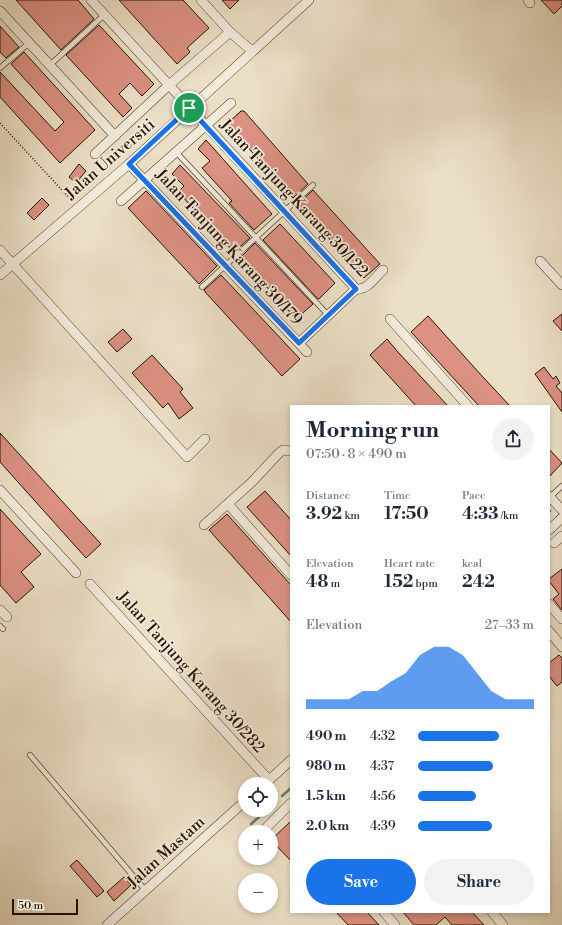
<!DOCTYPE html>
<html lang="en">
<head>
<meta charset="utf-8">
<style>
	body { margin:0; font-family:"Libre Bodoni",serif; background:#f2f2f3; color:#1f2937; height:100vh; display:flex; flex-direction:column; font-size:15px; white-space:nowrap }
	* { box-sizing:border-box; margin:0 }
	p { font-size:13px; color:#747a83 }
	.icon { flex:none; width:22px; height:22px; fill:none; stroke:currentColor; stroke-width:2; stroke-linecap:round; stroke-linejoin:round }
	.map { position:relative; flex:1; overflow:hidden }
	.details { position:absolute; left:290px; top:405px; width:260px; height:508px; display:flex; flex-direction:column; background:#fff; border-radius:0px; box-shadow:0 2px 6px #0003 }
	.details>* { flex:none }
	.tools { position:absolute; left:238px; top:777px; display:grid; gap:8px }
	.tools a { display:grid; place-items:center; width:40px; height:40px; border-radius:50%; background:#fff; box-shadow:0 2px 6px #0003; font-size:20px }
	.scale { position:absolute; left:12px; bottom:10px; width:66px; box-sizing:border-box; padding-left:4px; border:2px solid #271403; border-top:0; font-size:11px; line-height:14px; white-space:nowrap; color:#271403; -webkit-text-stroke:3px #f2eada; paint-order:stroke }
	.pin { position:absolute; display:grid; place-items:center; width:34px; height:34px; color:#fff; margin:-17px; border:2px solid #fff; border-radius:50%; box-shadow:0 1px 4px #0007 }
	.round { display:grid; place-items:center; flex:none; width:42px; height:42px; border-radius:21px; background:#f2f2f3 }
	.head { display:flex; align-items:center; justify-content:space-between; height:68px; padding:0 16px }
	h1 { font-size:22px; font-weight:700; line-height:30px }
	.metrics { display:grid; grid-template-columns:repeat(3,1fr); gap:6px; height:68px; padding:4px 16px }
	.metrics div { display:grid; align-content:center }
	.metrics b { font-size:17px; font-weight:700 }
	.metrics small { font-size:11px; font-weight:400 }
	.metrics p { font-size:11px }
	.chart { height:112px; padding:8px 16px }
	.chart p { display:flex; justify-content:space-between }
	.chart svg { width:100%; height:72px; margin-top:4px; fill:#1a73e8; opacity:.7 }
	.action { display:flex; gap:8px; margin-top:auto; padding:8px 16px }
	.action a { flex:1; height:46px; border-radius:24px; background:#1a73e8; color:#fff; font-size:16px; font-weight:700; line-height:46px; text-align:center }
	.action a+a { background:#f2f2f3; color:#1f2937 }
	ul { padding:0 16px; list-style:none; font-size:13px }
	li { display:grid; grid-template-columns:64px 48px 1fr; align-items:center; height:30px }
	li i { height:10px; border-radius:5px; background:#1a73e8 }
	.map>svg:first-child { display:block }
</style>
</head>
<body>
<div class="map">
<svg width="562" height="925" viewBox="0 0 562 925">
	<rect width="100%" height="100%" fill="#ebdfc6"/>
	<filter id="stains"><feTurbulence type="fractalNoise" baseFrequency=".005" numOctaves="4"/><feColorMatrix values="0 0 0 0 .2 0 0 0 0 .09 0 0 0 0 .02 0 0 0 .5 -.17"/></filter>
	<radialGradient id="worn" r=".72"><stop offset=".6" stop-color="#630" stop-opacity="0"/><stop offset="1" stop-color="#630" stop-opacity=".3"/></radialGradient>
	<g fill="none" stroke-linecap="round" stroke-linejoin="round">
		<g stroke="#6b7970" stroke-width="2.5">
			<path d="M549,512L550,511"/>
			<path d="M282,796L291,788"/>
			<path d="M251,824L267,810"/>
		</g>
	</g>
	<g fill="#dc9183" stroke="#271403">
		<path d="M16,0H78L94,19L61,50Z"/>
		<path d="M119,0H183L209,28L187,48L190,52L177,64Z"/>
		<path d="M222,0H239L230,9Z"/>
		<path d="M541,0H562V6L554,14Z"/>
		<path d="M99,25L154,84L142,96L130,83L119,94L132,108L123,117L66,55Z"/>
		<path d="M0,26L19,47L6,58L0,52Z"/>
		<path d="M24,52L95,130L60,163L0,97V72L55,131L64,122L11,64Z"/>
		<path d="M241,111H244L308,184L293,198L227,124Z"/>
		<path d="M206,140L272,214L254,230L229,203L232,201L202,168L210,161L198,149Z"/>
		<path d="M79,164L86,171L76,183L69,177Z"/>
		<path d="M180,165L250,238L234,252L178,192L184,186L172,174Z"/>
		<path d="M313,190L380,264L364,278L298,204Z"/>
		<path d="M146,191L217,266L199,284L128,208Z"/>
		<path d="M42,198L49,205L34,220L27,213Z"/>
		<path d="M280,224L335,283L320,298L318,299L263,240Z"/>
		<path d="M255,243L313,304L296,319L240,258Z"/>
		<path d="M221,275L300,359L282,376L206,293L204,290Z"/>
		<path d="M562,314V331L553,321Z"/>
		<path d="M428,316L482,376L510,406H479L411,332Z"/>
		<path d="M123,329L132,339L117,352L108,342Z"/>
		<path d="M387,339L397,351L448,406H416L370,355Z"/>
		<path d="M152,355L183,389L180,392L193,408L179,419L168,403L163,408L132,373Z"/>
		<path d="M544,367L553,379L556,376L560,383L556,386L562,393V412L535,374Z"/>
		<path d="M0,433L101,544L86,558L0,462Z"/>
		<path d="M549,449L562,463L549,477Z"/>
		<path d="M265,491L291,520V556L247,507Z"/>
		<path d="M0,509L41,554L21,572L34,587L16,603L0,585Z"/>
		<path d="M227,514L291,585V622L209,530Z"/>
		<path d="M562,569V610L553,599L559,594L549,581V579Z"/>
		<path d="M559,655L562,658V682L557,686L549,676V663Z"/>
		<path d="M291,821V861L271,840Z"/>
		<path d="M77,860L104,891L97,897L70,866Z"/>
		<path d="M124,877L131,885L114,901L107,892Z"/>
		<path d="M336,912H367L379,925H348Z"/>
		<path d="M403,912H472L484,925H452L445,917L436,925H414Z"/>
	</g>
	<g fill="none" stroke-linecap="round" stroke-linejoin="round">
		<g stroke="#584734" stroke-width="6">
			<g id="service">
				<path d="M49,66L104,15"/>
				<path d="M0,68L29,43"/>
				<path d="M176,152L328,315"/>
				<path d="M202,287L313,185"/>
				<path d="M550,497L562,486"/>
				<path d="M0,626L3,629"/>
				<path d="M30,755L146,891"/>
			</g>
		</g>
		<g stroke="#584734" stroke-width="10">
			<g id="minor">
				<path d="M91,0L356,289C367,291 376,276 383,270"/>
				<path d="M201,0L230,32L252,51"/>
				<path d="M528,0L530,3"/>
				<path d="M0,11L115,136"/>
				<path d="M95,154L169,85L230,32"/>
				<path d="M129,164L307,352"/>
				<path d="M121,201L231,103"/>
				<path d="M0,250L187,457L205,439"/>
				<path d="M540,261L562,285"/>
				<path d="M0,275L129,164L309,0"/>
				<path d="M390,319L468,406"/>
				<path d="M299,343L356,289"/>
				<path d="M0,490L76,573"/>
				<path d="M549,496L562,510"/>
				<path d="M228,504L291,575"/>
				<path d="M204,525L252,482L279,453L283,450L291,451"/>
				<path d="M549,530L562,518"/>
				<path d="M554,543L562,536"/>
				<path d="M90,584L269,780"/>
				<path d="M549,604L562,619"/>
				<path d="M0,610L7,617"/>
				<path d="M549,631L562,647"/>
				<path d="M266,783L291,760"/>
				<path d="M264,830L291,803"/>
				<path d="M384,912L395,925"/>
				<path d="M492,912L503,925"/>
				<path d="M107,925L245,801"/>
			</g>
		</g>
		<path stroke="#271403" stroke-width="1.5" stroke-dasharray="1 2" stroke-linecap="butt" d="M0,123L72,201"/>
		<use href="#service" stroke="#f2eada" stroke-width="4.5"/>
		<use href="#minor" stroke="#f2eada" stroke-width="9"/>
	</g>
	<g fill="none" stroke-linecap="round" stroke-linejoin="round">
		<g stroke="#fff" stroke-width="8">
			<path id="route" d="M189,108L356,289L299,343L129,164Z"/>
		</g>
		<use href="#route" stroke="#1a73e8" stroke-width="5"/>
	</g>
	<g text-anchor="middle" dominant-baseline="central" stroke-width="3.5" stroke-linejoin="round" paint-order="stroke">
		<g font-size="16" fill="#271403" stroke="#f2eada">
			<text transform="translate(110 159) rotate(-41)">Jalan Universiti</text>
			<text transform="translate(294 198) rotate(47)">Jalan Tanjung Karang 30/122</text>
			<text transform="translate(229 247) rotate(47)">Jalan Tanjung Karang 30/179</text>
			<text transform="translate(191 672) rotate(48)">Jalan Tanjung Karang 30/282</text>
			<text transform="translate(166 852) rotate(-42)">Jalan Mastam</text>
		</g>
	</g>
	<rect width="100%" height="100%" filter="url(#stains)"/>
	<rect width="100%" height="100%" fill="url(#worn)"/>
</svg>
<div class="tools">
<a><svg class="icon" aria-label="locate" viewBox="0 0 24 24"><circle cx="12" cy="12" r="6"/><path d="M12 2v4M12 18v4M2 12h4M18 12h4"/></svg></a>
<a>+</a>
<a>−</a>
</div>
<div class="scale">50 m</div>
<div class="pin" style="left:189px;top:108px;background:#1e9e55"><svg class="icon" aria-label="arrive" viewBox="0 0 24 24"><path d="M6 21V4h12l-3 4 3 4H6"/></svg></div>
<section class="details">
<div class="head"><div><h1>Morning run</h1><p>07:50 · 8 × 490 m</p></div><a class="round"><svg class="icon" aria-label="share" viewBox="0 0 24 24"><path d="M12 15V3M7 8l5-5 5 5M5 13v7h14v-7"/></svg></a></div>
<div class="metrics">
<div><p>Distance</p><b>3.92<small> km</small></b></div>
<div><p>Time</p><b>17:50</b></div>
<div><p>Pace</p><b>4:33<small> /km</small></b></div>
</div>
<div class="metrics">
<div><p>Elevation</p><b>48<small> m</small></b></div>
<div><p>Heart rate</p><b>152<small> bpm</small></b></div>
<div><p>kcal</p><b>242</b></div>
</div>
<div class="chart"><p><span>Elevation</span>27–33 m</p>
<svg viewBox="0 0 160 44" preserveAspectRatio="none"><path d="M0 44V38L10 38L20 38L30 38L40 33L50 33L60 27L70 22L80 11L90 6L100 6L110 11L120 22L130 33L140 38L150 38L160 38V44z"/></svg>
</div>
<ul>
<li><b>490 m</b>4:32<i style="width:70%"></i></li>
<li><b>980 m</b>4:37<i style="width:65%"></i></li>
<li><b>1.5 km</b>4:56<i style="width:50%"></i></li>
<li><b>2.0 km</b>4:39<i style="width:64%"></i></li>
</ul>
<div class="action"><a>Save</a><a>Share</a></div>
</section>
</div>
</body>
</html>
